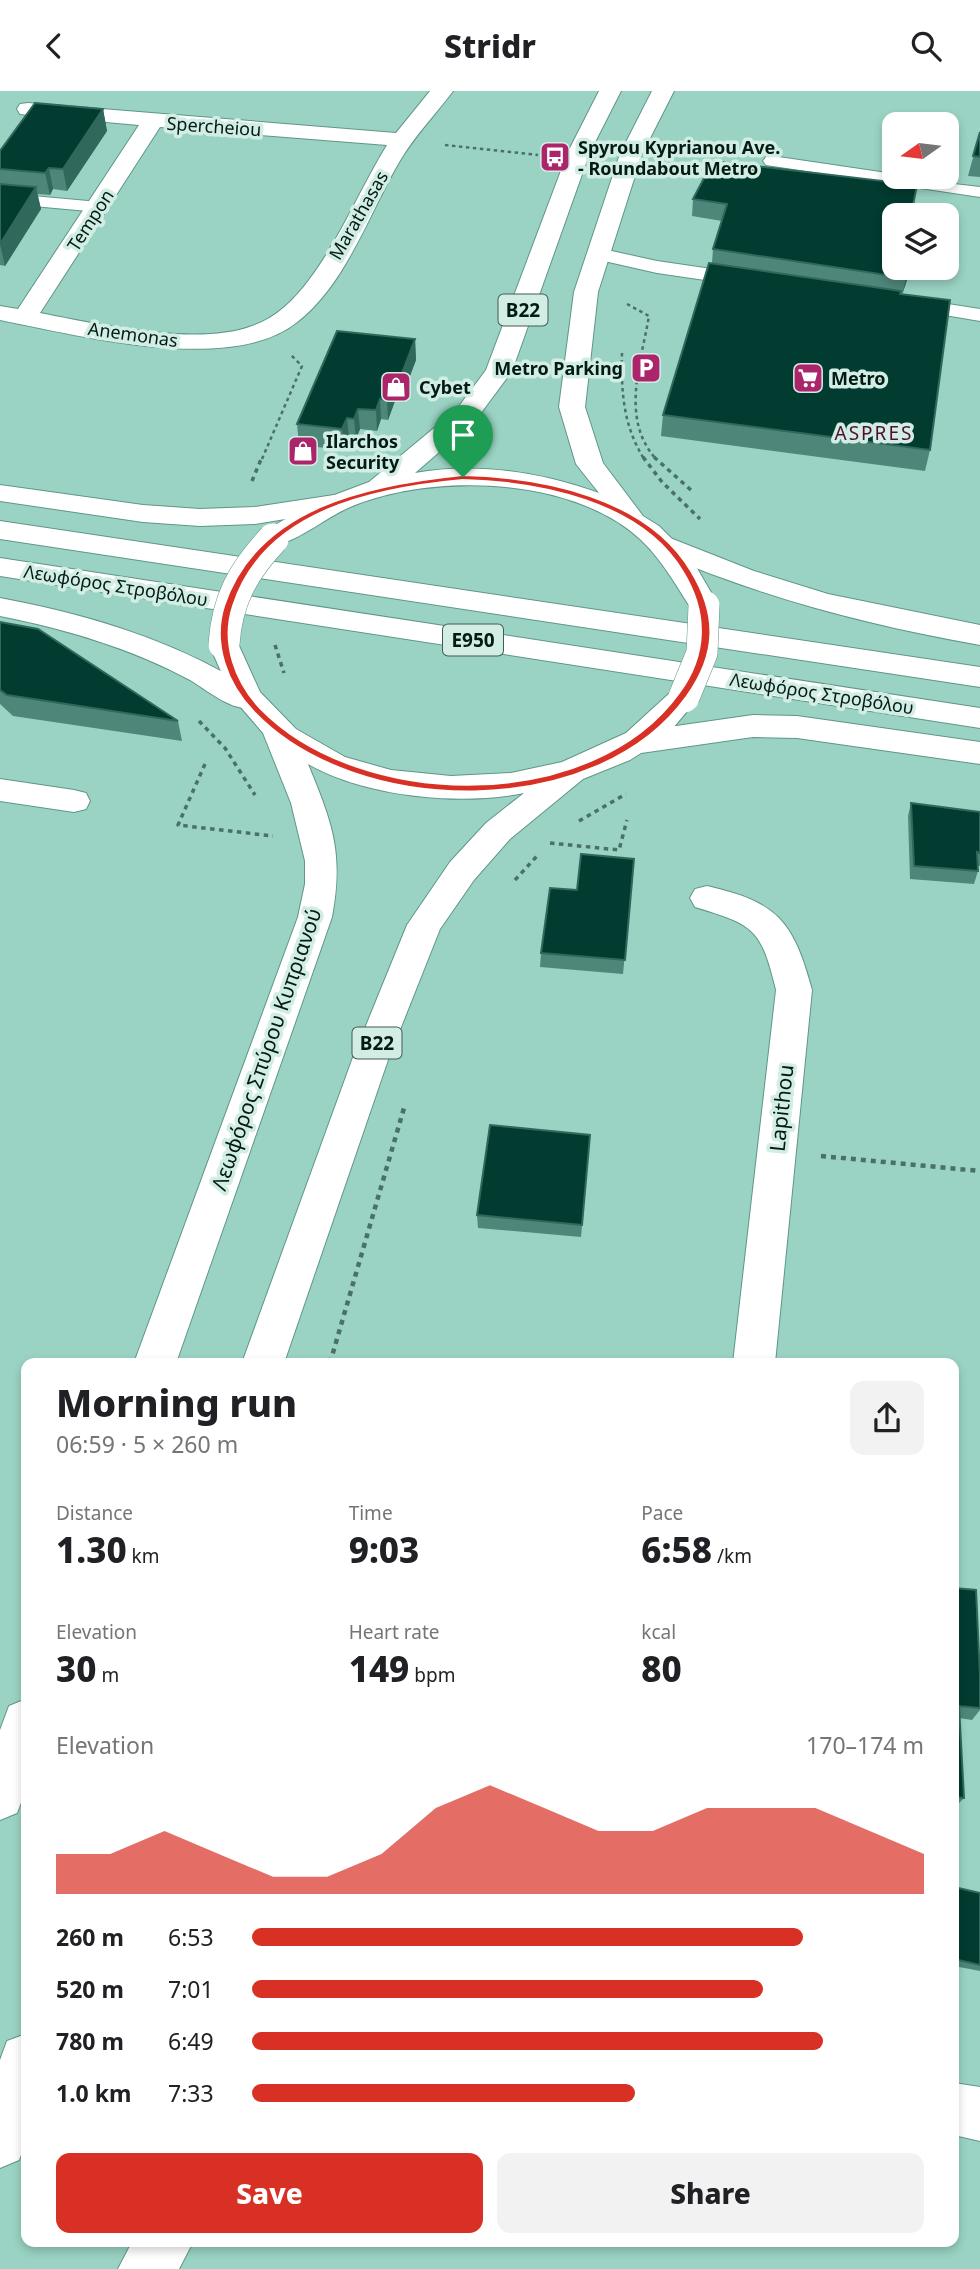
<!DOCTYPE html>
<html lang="en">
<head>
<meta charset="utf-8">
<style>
	body { margin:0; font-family:"Noto Sans",sans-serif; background:#f2f2f2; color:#202124; height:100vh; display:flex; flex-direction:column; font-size:26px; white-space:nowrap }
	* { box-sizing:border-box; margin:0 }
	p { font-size:23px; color:#757577 }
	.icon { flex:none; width:38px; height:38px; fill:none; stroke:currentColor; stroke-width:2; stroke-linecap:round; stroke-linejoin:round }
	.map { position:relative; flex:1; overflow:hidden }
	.side { position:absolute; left:21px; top:1267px; width:938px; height:889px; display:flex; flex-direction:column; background:#fff; border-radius:14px; box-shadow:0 4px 10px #0003 }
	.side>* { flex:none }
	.needle { width:46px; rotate:256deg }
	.fabs { position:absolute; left:882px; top:21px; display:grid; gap:14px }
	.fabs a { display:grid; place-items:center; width:77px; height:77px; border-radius:14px; background:#fff; box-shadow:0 4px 10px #0003; font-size:35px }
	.pin { position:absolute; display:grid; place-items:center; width:60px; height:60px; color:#fff; margin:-72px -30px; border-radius:50% 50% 50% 0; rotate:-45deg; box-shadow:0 0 7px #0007 }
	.pin .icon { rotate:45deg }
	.round { display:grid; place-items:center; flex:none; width:74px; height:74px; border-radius:14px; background:#f2f2f2 }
	.overview { display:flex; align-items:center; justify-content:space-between; height:119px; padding:0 35px }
	h1 { font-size:38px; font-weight:800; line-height:52px }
	.metrics { display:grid; grid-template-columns:repeat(3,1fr); gap:10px; height:119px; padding:7px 35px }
	.metrics div { display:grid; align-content:center }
	.metrics b { font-size:35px; font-weight:800 }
	.metrics small { font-size:19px; font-weight:400 }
	.metrics p { font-size:19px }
	.chart { height:196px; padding:14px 35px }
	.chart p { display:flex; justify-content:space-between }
	.chart svg { width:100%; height:126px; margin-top:7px; fill:#d93025; opacity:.7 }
	.primary-button { display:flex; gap:14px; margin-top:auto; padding:14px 35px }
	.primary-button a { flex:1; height:80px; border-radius:14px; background:#d93025; color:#fff; font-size:28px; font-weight:800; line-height:80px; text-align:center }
	.primary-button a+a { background:#f2f2f2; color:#202124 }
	ul { padding:0 35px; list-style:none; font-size:23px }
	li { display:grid; grid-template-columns:112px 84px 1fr; align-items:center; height:52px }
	li i { height:18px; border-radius:9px; background:#d93025 }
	header { display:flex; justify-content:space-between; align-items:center; height:91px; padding:0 35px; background:#fff; font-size:32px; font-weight:800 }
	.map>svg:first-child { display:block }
</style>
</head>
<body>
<header><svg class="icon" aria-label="back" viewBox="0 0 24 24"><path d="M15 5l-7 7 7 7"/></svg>Stridr<svg class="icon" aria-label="search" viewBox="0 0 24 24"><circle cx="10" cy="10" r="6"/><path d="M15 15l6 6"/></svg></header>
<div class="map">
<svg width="980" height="2178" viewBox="0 0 980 2178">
	<rect width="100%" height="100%" fill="#9ad3c3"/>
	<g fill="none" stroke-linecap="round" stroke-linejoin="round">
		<g stroke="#5f9687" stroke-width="2">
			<g id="service">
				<path d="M772,65L894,83V86L980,96V106L766,74L763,70L766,66Z"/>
				<path d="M0,102L99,111L108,116L99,121L0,112Z"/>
				<path d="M598,157L657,170L746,183L755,189L746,195L657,182L591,167L589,163Z"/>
				<path d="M910,207L980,218V230L903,217L900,213L903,209Z"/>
			</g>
		</g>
		<g stroke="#5f9687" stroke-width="2">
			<g id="minor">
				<path d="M430,0H453C436,23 416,43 401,68C369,121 347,193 296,232C229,284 77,244 0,229V215L18,218L139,34L28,24L20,23L17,18L20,13L28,12L396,42ZM160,36L387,54C360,98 340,148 309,189C294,209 276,227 252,235C197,256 97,233 40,222Z"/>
				<path d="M0,688L74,699L86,702L90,710L86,718L74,721L0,710Z"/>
				<path d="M707,795C777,811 793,829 812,899L775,1272H733L776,899C761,837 754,834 695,816L690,807L695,798Z"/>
				<path d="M954,1992L980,1996V2050L954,2044Z"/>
				<path d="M132,2151H193L179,2178H118Z"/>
			</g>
		</g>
		<g stroke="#5f9687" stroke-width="2">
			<g id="secondary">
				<path d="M0,394L143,414L200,418L255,416L334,404L344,406L348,412L344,418L334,420L255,433L200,435L143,431L0,410Z"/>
				<path d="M665,445L754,480L828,503L980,534V554C867,534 760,506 655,460L651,454L655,448Z"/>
				<path d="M0,507C80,522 157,544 228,584C240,591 255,597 262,609L258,616C234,623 210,601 190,589C130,557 66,538 0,525Z"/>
				<path d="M753,624L797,625L980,651V673L797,647L753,646L634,663L623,660L618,652L623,644L634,641Z"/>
			</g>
		</g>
		<g stroke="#5f9687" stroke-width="2">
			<g id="primary">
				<path d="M599,0H621L590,61L512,280L475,330L415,382C475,371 542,381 599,402L576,373L559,316L574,201L620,63L652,0H674L642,63L598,201L585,316L603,372L643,425L659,435L691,467L719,515L714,522L704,524L694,522C676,495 664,471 641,449C573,385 430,381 348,417C324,427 287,460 263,454L259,448L275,434L313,412L369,391L457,318L486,279L568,61Z"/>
				<path d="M0,430L980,576V596L0,448Z"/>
				<path d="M0,467L980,617V637L0,485Z"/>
				<path d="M224,543L235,546L260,601L296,638L345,666L391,679L451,685L511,682L562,671L626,642L673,599L684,596L695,599L699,606L673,637L649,657L630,669L583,688L510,748L474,789L440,838L388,969L284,1272H242L352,969L407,834L450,771L486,732L524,702C459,715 366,706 308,673C332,732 344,761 332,826L176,1272H134L298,826L305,793V770L291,712L263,642L232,606L209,553L213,546Z"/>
				<path d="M26,1608V1699L17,1722L0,1729V1639L9,1615Z"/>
				<path d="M26,1943V2051L19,2069L0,2077V1969L7,1950Z"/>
			</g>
		</g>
		<g stroke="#4a7166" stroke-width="2.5" stroke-dasharray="3.5 3.5" stroke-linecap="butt">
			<path d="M445,54L538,64"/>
			<path d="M627,213L649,225C641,272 620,328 656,368"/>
			<path d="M622,262C621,300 623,334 644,368"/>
			<path d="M262,368L302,275L291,264"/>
		</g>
		<g stroke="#4a7166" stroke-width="3.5" stroke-dasharray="4.5 4.5" stroke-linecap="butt">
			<path d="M643,366L662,391L700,428"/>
			<path d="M654,366L692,400"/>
			<path d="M252,390L262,366"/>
			<path d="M275,554L284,582"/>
			<path d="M199,630L225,657L255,704"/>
			<path d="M205,673L178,734L273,745"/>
			<path d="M579,730L626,703"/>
			<path d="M550,752L619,759L627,729"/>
			<path d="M515,789L537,765"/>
		</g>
		<g stroke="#4a7166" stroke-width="4.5" stroke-dasharray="5 5" stroke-linecap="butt">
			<path d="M821,1065L980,1080"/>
			<path d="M330,1272L404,1017"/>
		</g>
		<use href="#service" fill="#fff" fill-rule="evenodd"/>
		<use href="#minor" fill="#fff" fill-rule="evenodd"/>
		<use href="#secondary" fill="#fff" fill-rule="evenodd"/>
		<use href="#primary" fill="#fff" fill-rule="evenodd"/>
		<g stroke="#5f9687" stroke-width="32" stroke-linecap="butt">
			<g id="primary-bridge">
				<path d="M224,553C227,509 243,480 273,448"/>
				<path d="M684,606L702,562L704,515"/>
			</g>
		</g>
		<use href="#primary-bridge" stroke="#fff" stroke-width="31"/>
	</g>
	<g fill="#4e877a">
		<path d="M103,18L107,40L67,100L53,98L50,104L37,103L41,118L5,175L0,174V60Z"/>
		<path d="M980,41V86L968,85Z"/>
		<path d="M713,70L894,177H911L902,204L930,359L925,380L661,345L663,324L712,172L713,158L722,130L692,125L693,108Z"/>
		<path d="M415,248L416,269L400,311L395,310L388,329L381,328L377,340L360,338L356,348L349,347L344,359L299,354L297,333Z"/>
		<path d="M0,531L178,630L182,650L13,625L0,613Z"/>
		<path d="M911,712L980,721V775H977L978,780L974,793L910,788L908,725Z"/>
		<path d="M634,768L623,883L540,876L541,862L577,799Z"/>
		<path d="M590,1044L581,1146L478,1137L477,1124Z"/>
		<path d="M954,1497L980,1586V1619L972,1629L959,1627L964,1707L954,1717Z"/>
		<path d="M954,1796L980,1802V1880L954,1875Z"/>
	</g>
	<g fill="#30695c">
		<path d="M103,18L107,40L67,100L63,78Z"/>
		<path d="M49,77L53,98L50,104L45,82Z"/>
		<path d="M36,96L41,118L5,175L0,153Z"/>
		<path d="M909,177H911L902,204L906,187Z"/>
		<path d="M415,248L416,269L400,311L399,290Z"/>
		<path d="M394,290L395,310L388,329L387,309Z"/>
		<path d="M380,308L381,328L377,340L376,319Z"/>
		<path d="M358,318L360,338L356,348L354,328Z"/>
		<path d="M347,327L349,347L344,359L342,338Z"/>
	</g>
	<g fill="#023b30" stroke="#30695c" stroke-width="2">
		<path d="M35,12L103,18L63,78L49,77L45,82L0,78V60Z"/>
		<path d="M980,41V66L973,65Z"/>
		<path d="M713,70L917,94L911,124H894V177H909L906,187L713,158L727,113L693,108Z"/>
		<path d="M0,93L36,96L0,153Z"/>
		<path d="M709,172L901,200L900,203L950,209L930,359L663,324Z"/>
		<path d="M337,240L415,248L399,290H394L387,309L380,308L376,319L358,318L354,328L347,327L342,338L297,333Z"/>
		<path d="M0,531L38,538L178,630L7,604L0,599Z"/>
		<path d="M911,712L980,721V762L977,761L978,780L914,775Z"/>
		<path d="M581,763L634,768L625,869L541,862L550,797L577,799Z"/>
		<path d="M490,1034L590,1044L582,1134L477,1124Z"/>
		<path d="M954,1497L976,1499L980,1586V1617L959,1615L964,1707L954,1706Z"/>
		<path d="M954,1796L980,1802V1874L954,1868Z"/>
	</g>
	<path fill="#d93025" stroke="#fff" stroke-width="2" fill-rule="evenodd" d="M463,384C542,386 647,406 691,480C718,524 717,563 687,605C597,731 356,728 254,621C227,593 212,553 224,515C257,415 372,393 463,384ZM463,389C538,391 641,410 683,481C708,522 707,564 679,602C592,723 361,720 261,618C235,591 221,552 233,515C264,419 375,397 463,389Z"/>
	<defs>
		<g id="bus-square" transform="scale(1.575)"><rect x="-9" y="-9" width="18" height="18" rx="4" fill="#ac256a" stroke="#d1ede4"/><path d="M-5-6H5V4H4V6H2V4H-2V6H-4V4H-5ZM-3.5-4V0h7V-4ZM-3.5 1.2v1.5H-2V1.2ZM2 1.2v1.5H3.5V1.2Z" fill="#fff"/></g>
		<g id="parking-square" transform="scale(1.575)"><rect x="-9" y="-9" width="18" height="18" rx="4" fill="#ac256a" stroke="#d1ede4"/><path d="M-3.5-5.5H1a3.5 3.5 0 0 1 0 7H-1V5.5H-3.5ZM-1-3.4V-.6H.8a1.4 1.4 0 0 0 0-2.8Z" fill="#fff"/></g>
		<g id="supermarket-square" transform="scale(1.575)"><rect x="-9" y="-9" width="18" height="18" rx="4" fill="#ac256a" stroke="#d1ede4"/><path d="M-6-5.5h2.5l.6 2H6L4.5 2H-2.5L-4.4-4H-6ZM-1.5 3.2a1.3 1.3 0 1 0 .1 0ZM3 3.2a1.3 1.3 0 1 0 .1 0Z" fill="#fff"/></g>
		<g id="shop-square" transform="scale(1.575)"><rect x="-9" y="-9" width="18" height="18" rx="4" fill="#ac256a" stroke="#d1ede4"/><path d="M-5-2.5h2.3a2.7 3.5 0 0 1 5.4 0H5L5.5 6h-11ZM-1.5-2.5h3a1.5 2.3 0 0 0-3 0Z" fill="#fff"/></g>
	</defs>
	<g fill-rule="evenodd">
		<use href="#bus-square" x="555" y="66"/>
		<use href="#parking-square" x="646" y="277"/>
		<use href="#supermarket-square" x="808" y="287"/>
		<use href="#shop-square" x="396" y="296"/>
		<use href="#shop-square" x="303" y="360"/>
	</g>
	<g text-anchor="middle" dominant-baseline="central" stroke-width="7" stroke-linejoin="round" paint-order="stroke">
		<g font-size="18" fill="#041b15" stroke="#d1ede4">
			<text transform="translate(214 35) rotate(4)">Spercheiou</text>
			<text transform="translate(358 124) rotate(-60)">Marathasas</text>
			<text transform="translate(90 129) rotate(-57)">Tempon</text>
			<text transform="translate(133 243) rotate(8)">Anemonas</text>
			<text transform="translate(116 494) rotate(9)">Λεωφόρος Στροβόλου</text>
			<text transform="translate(822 602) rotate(9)">Λεωφόρος Στροβόλου</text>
		</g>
		<g font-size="18" font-weight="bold" fill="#041b15" stroke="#d1ede4" text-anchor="start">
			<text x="578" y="56">Spyrou Kyprianou Ave.<tspan x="578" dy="21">- Roundabout Metro</tspan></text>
			<text x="623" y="277" text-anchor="end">Metro Parking</text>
			<text x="831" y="287">Metro</text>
			<text x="419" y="296">Cybet</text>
			<text x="326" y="350">Ilarchos<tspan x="326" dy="21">Security</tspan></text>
		</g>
		<g fill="#d1ede4" stroke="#425a53" stroke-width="2">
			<rect x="498.5" y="203.5" width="49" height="31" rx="5"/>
			<rect x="443" y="533.5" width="60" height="31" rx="5"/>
			<rect x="352.5" y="936.5" width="49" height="31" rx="5"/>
		</g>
		<g font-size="19" font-weight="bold" fill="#041b15">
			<text x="523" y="219">B22</text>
			<text x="473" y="549">E950</text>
			<text x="377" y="952">B22</text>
		</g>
		<g font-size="19" letter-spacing="2" fill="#4f0f2f" stroke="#d1ede4">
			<text x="874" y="342">ASPRES</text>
		</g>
		<g font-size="21" fill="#041b15" stroke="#d1ede4">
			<text transform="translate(266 958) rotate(-71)">Λεωφόρος Σπύρου Κυπριανού</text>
			<text transform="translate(781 1017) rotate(-84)">Lapithou</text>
		</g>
	</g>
</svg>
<div class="fabs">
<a><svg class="needle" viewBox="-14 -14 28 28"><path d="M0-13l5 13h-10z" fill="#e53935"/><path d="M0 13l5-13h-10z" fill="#757577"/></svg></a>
<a><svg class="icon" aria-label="layers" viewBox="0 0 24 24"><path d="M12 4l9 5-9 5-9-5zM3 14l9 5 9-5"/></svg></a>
</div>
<div class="pin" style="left:463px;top:386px;background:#1e9e55"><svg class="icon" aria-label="arrive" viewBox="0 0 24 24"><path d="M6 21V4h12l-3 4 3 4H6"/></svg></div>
<section class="side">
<div class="overview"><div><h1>Morning run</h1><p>06:59 · 5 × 260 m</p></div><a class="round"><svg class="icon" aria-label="share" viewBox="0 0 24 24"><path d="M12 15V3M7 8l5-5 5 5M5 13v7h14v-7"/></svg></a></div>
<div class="metrics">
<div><p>Distance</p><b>1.30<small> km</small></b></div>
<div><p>Time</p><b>9:03</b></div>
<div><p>Pace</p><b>6:58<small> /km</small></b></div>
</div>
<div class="metrics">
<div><p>Elevation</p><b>30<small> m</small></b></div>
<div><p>Heart rate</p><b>149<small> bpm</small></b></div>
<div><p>kcal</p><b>80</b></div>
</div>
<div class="chart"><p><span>Elevation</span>170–174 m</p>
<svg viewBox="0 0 160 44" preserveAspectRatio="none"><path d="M0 44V30L10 30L20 22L30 30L40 38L50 38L60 30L70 14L80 6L90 14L100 22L110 22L120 14L130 14L140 14L150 22L160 30V44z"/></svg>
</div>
<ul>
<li><b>260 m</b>6:53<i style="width:82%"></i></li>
<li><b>520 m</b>7:01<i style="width:76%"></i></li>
<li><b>780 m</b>6:49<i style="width:85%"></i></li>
<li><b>1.0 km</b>7:33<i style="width:57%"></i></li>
</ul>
<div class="primary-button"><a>Save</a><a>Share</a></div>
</section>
</div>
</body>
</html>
